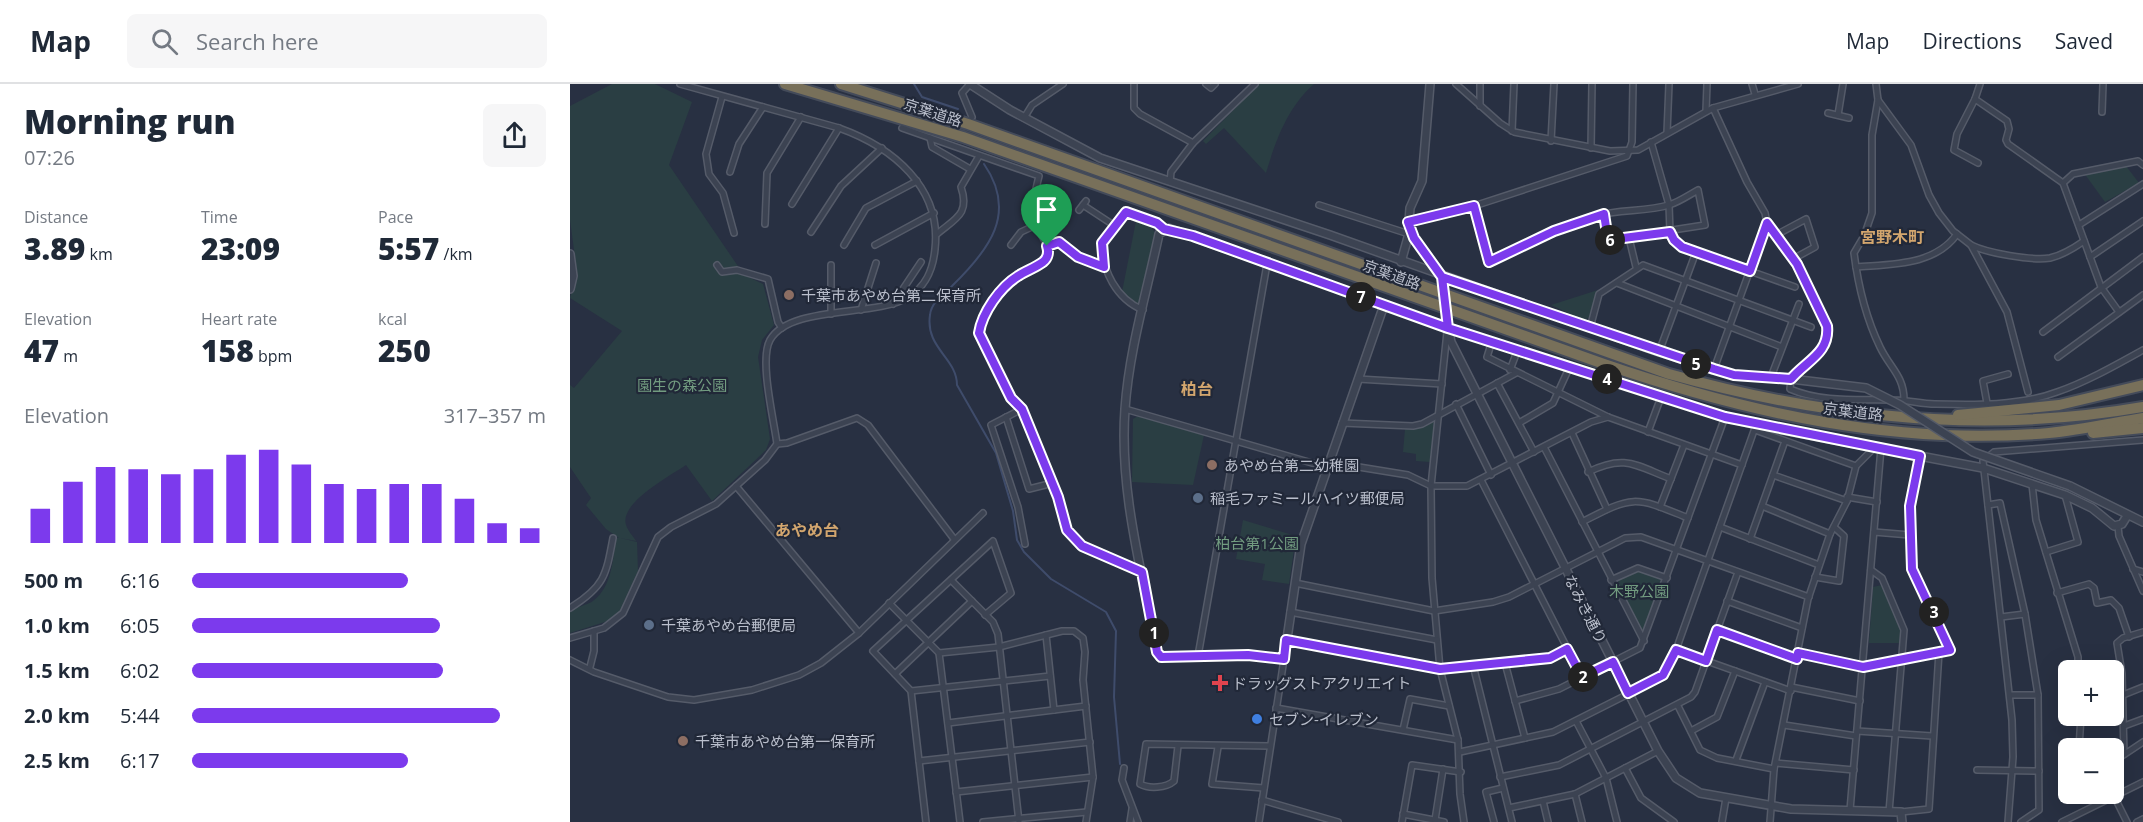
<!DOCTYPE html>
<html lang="en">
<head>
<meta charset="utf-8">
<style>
	body { margin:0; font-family:"Open Sans","Noto Sans JP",sans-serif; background:#f6f6f7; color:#1f2937; height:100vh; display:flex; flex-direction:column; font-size:22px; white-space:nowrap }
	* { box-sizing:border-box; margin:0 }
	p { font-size:20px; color:#747a83 }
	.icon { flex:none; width:33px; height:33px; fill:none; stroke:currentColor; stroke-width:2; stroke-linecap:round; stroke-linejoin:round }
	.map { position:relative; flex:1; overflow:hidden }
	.side { display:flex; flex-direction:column; background:#fff; width:570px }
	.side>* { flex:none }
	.controls { position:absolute; left:1488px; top:576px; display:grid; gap:12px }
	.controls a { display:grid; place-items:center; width:66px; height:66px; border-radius:9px; background:#fff; box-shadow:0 6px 24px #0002; font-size:30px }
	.pin { position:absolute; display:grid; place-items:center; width:51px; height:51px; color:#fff; margin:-62px -26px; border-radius:50% 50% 50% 0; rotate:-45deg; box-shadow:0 0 6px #0007 }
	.pin .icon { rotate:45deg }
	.km { position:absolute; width:30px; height:30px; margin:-15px; border-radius:50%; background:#222; color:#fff; font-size:16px; line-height:30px; text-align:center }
	.round { display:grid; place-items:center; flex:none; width:63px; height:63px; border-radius:9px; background:#f6f6f7 }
	.overview { display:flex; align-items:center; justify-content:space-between; height:102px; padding:0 24px }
	h1 { font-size:33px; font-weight:800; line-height:45px }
	.stats { display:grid; grid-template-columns:repeat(3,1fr); gap:9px; height:102px; padding:6px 24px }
	.stats div { display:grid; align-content:center }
	.stats b { font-size:30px; font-weight:800 }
	.stats small { font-size:16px; font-weight:400 }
	.stats p { font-size:16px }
	.chart { height:168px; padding:12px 24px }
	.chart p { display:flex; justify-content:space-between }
	.chart svg { width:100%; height:108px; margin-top:6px; stroke:#7c3aed; stroke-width:6 }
	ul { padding:0 24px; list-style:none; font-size:20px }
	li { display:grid; grid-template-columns:96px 72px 1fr; align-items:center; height:45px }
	li i { height:15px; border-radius:8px; background:#7c3aed }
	header { display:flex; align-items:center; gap:36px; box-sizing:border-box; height:84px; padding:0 30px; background:#fff; border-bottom:2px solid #e0e1e3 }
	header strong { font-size:28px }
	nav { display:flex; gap:33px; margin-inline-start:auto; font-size:21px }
	.search { width:420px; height:54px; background:#f6f6f7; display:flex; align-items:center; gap:15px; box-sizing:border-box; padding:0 21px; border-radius:9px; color:#747a83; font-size:22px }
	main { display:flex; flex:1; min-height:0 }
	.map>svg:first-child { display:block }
</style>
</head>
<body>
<header>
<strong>Map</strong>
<div class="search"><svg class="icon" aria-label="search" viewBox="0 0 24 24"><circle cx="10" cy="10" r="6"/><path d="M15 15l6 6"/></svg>Search here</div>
<nav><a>Map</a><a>Directions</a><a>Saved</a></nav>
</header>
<main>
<section class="side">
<div class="overview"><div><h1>Morning run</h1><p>07:26</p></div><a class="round"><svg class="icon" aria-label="share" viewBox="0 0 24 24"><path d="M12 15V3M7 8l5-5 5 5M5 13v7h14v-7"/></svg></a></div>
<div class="stats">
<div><p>Distance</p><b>3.89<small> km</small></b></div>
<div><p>Time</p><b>23:09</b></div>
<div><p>Pace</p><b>5:57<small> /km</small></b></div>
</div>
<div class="stats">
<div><p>Elevation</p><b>47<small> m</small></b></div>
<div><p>Heart rate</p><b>158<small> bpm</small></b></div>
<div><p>kcal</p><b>250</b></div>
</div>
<div class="chart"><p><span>Elevation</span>317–357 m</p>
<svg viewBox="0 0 160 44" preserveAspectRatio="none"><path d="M5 44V30M15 44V19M25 44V13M35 44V14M45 44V16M55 44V14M65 44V8M75 44V6M85 44V12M95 44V20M105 44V22M115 44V20M125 44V20M135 44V26M145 44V36M155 44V38"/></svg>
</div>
<ul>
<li><b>500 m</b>6:16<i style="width:61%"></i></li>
<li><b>1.0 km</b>6:05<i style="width:70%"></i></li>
<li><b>1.5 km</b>6:02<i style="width:71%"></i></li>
<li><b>2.0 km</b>5:44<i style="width:87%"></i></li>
<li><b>2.5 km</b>6:17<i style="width:61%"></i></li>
</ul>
</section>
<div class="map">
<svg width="1573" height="738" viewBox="0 0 1573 738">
	<rect width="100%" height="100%" fill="#283042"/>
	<g fill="#2a3e43">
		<path d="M42,0H85L122,18L99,81L174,191L193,200L204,241L192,256L188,273L200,355L196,366L142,417L116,381C100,392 49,419 56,441C58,447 63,452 66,457L50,454L67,458L68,487L48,531L41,536L0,549V526C7,523 17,521 23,517C42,503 43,475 46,454H49L36,445L16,421L21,414L0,383V301L4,304L52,247L0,214L7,188L0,136V22Z"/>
		<path d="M689,0H744C717,24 706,56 696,89L654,44L636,60L633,57Z"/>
		<path d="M1556,82L1569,99L1535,118L1514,89Z"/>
		<path d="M566,137L582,144L585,149L568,221L552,208Z"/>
		<path d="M1028,206L1022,232L1014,236L981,221Z"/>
		<path d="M568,332L634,351L623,401L562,398L563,335Z"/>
		<path d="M861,336L864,338L860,378L846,377V370L833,368L835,345L844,344Z"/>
		<path d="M673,436L726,452L719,500L692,496L695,480L666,475Z"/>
		<path d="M1065,485L1091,495L1093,499L1076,546L1070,547L1044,498Z"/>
		<path d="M1312,501L1330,542V559H1299L1303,503Z"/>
	</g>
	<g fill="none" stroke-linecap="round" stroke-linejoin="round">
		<g stroke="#3f4c6b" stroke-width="2">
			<path d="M344,0L352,13L388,25"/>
			<path d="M414,80C448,129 419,166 382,202C373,210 361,219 360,231C355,264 387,274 387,301L426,369L443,427L447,456L454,468L481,495L536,528L546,547L544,613L550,680"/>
		</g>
		<g stroke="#555b69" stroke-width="8">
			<g id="minor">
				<path d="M400,0L392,9L402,33"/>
				<path d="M564,0V24L570,30L623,59"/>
				<path d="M636,0L641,4L645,0"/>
				<path d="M886,0L930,39L944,48L1040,67L1068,66L1143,24L1228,0"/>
				<path d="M1182,0L1185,10"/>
				<path d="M1306,0L1308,16L1341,61L1359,111L1369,129L1383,147L1401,161L1437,228L1458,308"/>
				<path d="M1410,0L1405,15L1437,37L1439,45L1436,56L1438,60L1493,99L1531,203L1549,228"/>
				<path d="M152,13L136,70L139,90L153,109L164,149"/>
				<path d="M1405,15L1387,50L1384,66L1408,79"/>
				<path d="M1308,16L1302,51V129L1294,152L1284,169C1288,201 1296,234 1310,263C1320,284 1334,292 1334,316"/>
				<path d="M910,22V0"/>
				<path d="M1143,24L1177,98L1195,129L1197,139L1227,180L1258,242C1260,269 1236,277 1221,295L1220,305C1252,319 1290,315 1324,316C1338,316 1351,320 1365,320C1404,321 1450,322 1487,308C1516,298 1546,281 1573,266"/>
				<path d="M1136,27L1137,0"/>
				<path d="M1532,28L1533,0"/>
				<path d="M1258,29L1279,34"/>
				<path d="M1268,31L1273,0"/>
				<path d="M454,34L462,21L493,0"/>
				<path d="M332,44L469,92C465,109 460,125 467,142C470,151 481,162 477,172C473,182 456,186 447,192C430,204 412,229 409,249L441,314L452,325L488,413L497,446L512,462L572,488"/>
				<path d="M942,47L944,0"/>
				<path d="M1097,49L1099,0"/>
				<path d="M360,54L362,63L400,85"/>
				<path d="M981,57L984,0"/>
				<path d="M1081,58L1099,121L1100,148L1104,156L1112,163L1225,203"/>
				<path d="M1021,64L1022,0"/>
				<path d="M160,88L169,60L193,23"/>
				<path d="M600,98L601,88L623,59L685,0"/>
				<path d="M1493,99L1503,90L1568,77L1573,81"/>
				<path d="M222,120L269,44"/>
				<path d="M513,121L545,142"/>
				<path d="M749,121L839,150"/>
				<path d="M904,122L919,178C954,161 988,143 1026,132C1049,125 1076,128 1099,121C1109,118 1119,111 1128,106L1135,141L1038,156L1034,130"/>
				<path d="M509,126L516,117"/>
				<path d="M839,138L904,122L1057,72L1062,58L1063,0"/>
				<path d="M195,140L197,89L231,33"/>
				<path d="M1509,141L1573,100"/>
				<path d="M241,148L271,102L312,64"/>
				<path d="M367,150C386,134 400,130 391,103L409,72"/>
				<path d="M1206,151L1236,135L1245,163L1223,175"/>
				<path d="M1059,154L1066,183"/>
				<path d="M274,161L296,124L347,97"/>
				<path d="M305,161L364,129"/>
				<path d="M441,161L451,148L466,141"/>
				<path d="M1401,161C1417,169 1462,177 1480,174C1493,171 1504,164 1514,157"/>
				<path d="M477,162L489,158L508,173L534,183"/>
				<path d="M1520,173L1573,137"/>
				<path d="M147,181L152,188L167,186L198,195L208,238L212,244"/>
				<path d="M1286,183C1320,180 1365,182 1387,150"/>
				<path d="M1047,199L1212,263"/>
				<path d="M323,220L351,178"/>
				<path d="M291,226L306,179"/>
				<path d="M573,226C546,215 532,186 532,159L556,128L587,139L594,145"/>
				<path d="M261,230V181"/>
				<path d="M1020,244L1029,210L1073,181L1241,243"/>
				<path d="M877,248L861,402L862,494L870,585L888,656L890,710L894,738"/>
				<path d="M1473,248L1573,173"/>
				<path d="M922,257L917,273L1038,333L1172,381"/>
				<path d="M1089,268L1126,168"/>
				<path d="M1488,273L1573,211"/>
				<path d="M1144,285L1197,139"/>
				<path d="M940,286L948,265"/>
				<path d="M1201,293L1229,220"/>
				<path d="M788,295L872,300"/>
				<path d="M927,299L964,368"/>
				<path d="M1417,319L1413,297L1438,290"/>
				<path d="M886,320L921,391"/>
				<path d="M452,325L421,341L448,423L455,460"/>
				<path d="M555,325L756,383"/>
				<path d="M436,333L459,405L483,399"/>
				<path d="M772,339L843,342L852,340L946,289"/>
				<path d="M949,339L983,319L1000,282"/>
				<path d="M1185,346L1286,382"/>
				<path d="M1078,348L1091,313"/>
				<path d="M1002,349L1037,425"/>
				<path d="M207,360L217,359L287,334L298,341L384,455"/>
				<path d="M974,363L1074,557"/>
				<path d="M758,378L838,391L861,402H897L1021,338L1038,333"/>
				<path d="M1018,388C1055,370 1065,381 1101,395"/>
				<path d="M1203,391L1277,417"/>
				<path d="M911,396L1012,593"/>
				<path d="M1462,400L1466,436L1508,573V586"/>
				<path d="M166,402L289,549"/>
				<path d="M1277,413L1307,418"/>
				<path d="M1418,421L1430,419L1455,530"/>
				<path d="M1192,422L1260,450"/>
				<path d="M1090,423L1114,361"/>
				<path d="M1012,438C1064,411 1064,412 1118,434"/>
				<path d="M1548,442L1549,452L1573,507"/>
				<path d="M1150,443L1249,481"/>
				<path d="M1304,448L1340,451"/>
				<path d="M1180,455L1215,357"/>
				<path d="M1476,468L1508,458L1495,411"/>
				<path d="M1563,485L1573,488"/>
				<path d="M1301,486L1312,494L1334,546L1319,728"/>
				<path d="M1245,493L1269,497L1274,452L1264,443"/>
				<path d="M381,496L423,538L428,550L449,738"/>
				<path d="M1041,496L1068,484L1097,494"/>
				<path d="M725,499L864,527L923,518L939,513L1055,454L1071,453L1239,513"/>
				<path d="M1487,509L1519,500L1524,504L1527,519L1541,516L1549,524L1559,553"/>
				<path d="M1157,517L1232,544"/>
				<path d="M319,519L369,569L390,738"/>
				<path d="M0,524C34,503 36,492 43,454"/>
				<path d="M720,528L867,556"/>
				<path d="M1431,533L1455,530L1468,611"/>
				<path d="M1147,546L1227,575"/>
				<path d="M476,551L484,626"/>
				<path d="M0,554L34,544L53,529L88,453L101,443L146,420L195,376L207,360C204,336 189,276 200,256C220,221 303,233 337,214C356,203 363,186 365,165C372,103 322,63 269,44L110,0"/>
				<path d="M716,556L870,585L980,574L997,565"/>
				<path d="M1106,566L1221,607"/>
				<path d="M369,569L429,563L492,547H504L513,554L515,568L513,596L523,693L516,738"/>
				<path d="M1228,569L1293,583L1380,566L1342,485L1340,421L1350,372"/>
				<path d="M628,572L697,180"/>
				<path d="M0,576L24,588L98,613L124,616L182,606L229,591L251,579L289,549L413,429"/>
				<path d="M935,579L955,654"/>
				<path d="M903,581L942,738"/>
				<path d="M20,583L24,567V547"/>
				<path d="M325,590L402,517"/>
				<path d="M1221,603L1290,617"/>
				<path d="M341,607L480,592"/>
				<path d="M1440,611H1468L1469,726L1451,738"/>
				<path d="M1553,611L1573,603"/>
				<path d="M945,617L989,605L1070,564L1155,333"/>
				<path d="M1108,622L1130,666L1147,674L1204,685"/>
				<path d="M706,624L888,656"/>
				<path d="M1006,637L1036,694L1047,738"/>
				<path d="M378,639L516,622"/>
				<path d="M1214,641L1286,652"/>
				<path d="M1554,642L1573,635"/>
				<path d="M833,646L840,615L879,622"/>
				<path d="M1121,647L1147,633L1165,587"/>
				<path d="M1287,647L1362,652"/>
				<path d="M608,662L604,697C596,704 579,705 570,700L576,660L700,662"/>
				<path d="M648,663L642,700L694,704"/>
				<path d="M1509,664L1511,632"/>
				<path d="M890,668L983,648L1088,595L1099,583L1106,566L1186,341"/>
				<path d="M1554,670L1552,590L1547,559L1553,554L1573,548"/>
				<path d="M1166,676L1195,598"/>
				<path d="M349,677L520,658"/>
				<path d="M1206,679L1284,686"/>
				<path d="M554,684L552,696L568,738"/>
				<path d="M1055,684L1071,714L1104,738"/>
				<path d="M1407,686L1469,687"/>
				<path d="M930,693L989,681L1121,613L1125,608L1168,488"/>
				<path d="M1544,699L1549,674L1573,658"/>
				<path d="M386,708L523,693"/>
				<path d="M1005,710L1012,738"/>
				<path d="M1514,710H1533"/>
				<path d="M1544,712L1557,738"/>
				<path d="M692,716L768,738"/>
				<path d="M973,717L978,738"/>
				<path d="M939,724L1005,710L1088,667"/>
				<path d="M1280,726L1311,364"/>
				<path d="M1331,728L1359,725L1369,568"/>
				<path d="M833,730L874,738"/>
				<path d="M865,736L873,685"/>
				<path d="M356,738L341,607L303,567L423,457L441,509L415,531"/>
				<path d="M413,738L517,728"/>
				<path d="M560,738L562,725"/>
				<path d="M689,738L714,575"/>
				<path d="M832,738L842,681L891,688"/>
				<path d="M924,738L916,708L933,704"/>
				<path d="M1152,738L1156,714"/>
				<path d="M1200,738L1204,685L1238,515L1260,450L1277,417L1286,382L1305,363"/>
				<path d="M1438,738L1443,673L1442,636L1413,377L1424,368L1573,356"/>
				<path d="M1492,738L1573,698"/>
				<path d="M1567,738L1573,735"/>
			</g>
		</g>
		<g stroke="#555b69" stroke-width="10">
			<g id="tertiary">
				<path d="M400,0L440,26L530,74L760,151L1089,268L1164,291L1221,295"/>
				<path d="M860,0L852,97L840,124L839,138L844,154L872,193"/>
				<path d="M0,170L3,192L0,205"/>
				<path d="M831,178L840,146"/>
				<path d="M814,221L731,460L714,575L678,571L591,573L587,568C572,488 549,406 555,325C559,266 577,207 589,150L598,144L878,244L1155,333L1186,341L1413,384L1495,411L1522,424L1544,442L1552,440L1557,432"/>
				<path d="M878,244L881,258L1088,667L1106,694L1130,709L1221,725L1331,728L1332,738"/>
				<path d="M1500,402L1573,438"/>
			</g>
		</g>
		<g stroke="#444b5a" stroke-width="14">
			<g id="motorway">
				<path d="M215,0L393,53L1034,280C1177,329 1326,362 1479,349C1510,346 1542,339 1573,334"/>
				<path d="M271,0L398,40L1099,290C1255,334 1413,351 1573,323"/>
				<path d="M1388,331L1489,321L1573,301"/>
				<path d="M1523,349L1573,344"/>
			</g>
		</g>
		<use href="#minor" stroke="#3c4352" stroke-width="5"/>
		<use href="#tertiary" stroke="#3c4352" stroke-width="7"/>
		<use href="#motorway" stroke="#78705a" stroke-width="10"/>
		<g stroke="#555b69" stroke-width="10" stroke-linecap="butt">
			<g id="tertiary-bridge">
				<path d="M872,193L878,244"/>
				<path d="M1221,295L1296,304L1330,321L1403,368L1500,402"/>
			</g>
		</g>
		<use href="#tertiary-bridge" stroke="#3c4352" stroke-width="7"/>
	</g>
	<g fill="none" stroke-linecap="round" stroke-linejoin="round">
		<g stroke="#fff" stroke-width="12">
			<path id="route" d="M477,162C479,168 478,174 473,178C465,184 455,187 448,192C430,203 412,229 409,249L441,314L452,325L488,413L497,446L512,462L572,488L587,568L591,573L678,571L714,575L716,556L870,585L980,574L997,565L1012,593L1043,578L1058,609L1093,591L1106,566L1136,577L1147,546L1227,575L1228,569L1293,583L1380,566L1342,485L1340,422L1350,372L1155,333L878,244L872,193L1144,285L1164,291L1221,295C1236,277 1260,269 1257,242L1227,180L1197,139L1180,187L1112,163L1104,156L1100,148L1038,156L1034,130L984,147L919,178L904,122L838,138L844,154L872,193L878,244L623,152L594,145L587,139L556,128L532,159L534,183L508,173L489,158L477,162"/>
		</g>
		<use href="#route" stroke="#7c3aed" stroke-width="8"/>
	</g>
	<g fill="#8d6e63" stroke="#212838" stroke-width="2">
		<circle cx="219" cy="211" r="6"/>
		<circle cx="642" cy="381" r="6"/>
		<circle cx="113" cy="657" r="6"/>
	</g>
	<g fill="#5c6f8a" stroke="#212838" stroke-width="2">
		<circle cx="628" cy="414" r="6"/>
		<circle cx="79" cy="541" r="6"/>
	</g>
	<path fill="#e0444e" stroke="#212838" stroke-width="2" d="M647 590h6v6h6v6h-6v6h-6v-6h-6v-6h6z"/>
	<circle fill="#3f7fe0" stroke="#212838" stroke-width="2" cx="687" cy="635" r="6"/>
	<g text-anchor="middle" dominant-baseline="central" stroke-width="4.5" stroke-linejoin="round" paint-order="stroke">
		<g font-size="15" fill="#babfcc" stroke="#212838">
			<text transform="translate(363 28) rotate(18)">京葉道路</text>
			<text transform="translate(822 190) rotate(20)">京葉道路</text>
			<text transform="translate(1283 327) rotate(7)">京葉道路</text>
			<text transform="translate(1016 525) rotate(63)">なみき通り</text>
		</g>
		<g font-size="15" fill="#babfcc" stroke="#212838" text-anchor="start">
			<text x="231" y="211">千葉市あやめ台第二保育所</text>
			<text x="654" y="381">あやめ台第二幼稚園</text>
			<text x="640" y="414">稲毛ファミールハイツ郵便局</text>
			<text x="91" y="541">千葉あやめ台郵便局</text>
			<text x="662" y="599">ドラッグストアクリエイト</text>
			<text x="699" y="635">セブン-イレブン</text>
			<text x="125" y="657">千葉市あやめ台第一保育所</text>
		</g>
		<g font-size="15" fill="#729c80" stroke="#212838">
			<text x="112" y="301">園生の森公園</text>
			<text x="687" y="459">柏台第1公園</text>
			<text x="1069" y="507">木野公園</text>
		</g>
		<g font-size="16" font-weight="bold" fill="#d3a66e" stroke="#212838">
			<text x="1322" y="153">宮野木町</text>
			<text x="627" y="305">柏台</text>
			<text x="237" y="446">あやめ台</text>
		</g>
	</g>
</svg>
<div class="controls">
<a>+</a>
<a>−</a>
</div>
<div class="pin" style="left:477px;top:162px;background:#1e9e55"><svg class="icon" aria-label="arrive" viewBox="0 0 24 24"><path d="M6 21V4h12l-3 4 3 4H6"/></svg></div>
<b class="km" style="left:584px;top:549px">1</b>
<b class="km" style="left:1013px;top:593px">2</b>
<b class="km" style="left:1364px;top:528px">3</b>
<b class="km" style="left:1037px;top:295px">4</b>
<b class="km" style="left:1126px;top:280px">5</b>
<b class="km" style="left:1040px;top:156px">6</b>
<b class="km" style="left:791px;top:213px">7</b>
</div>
</main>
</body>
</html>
